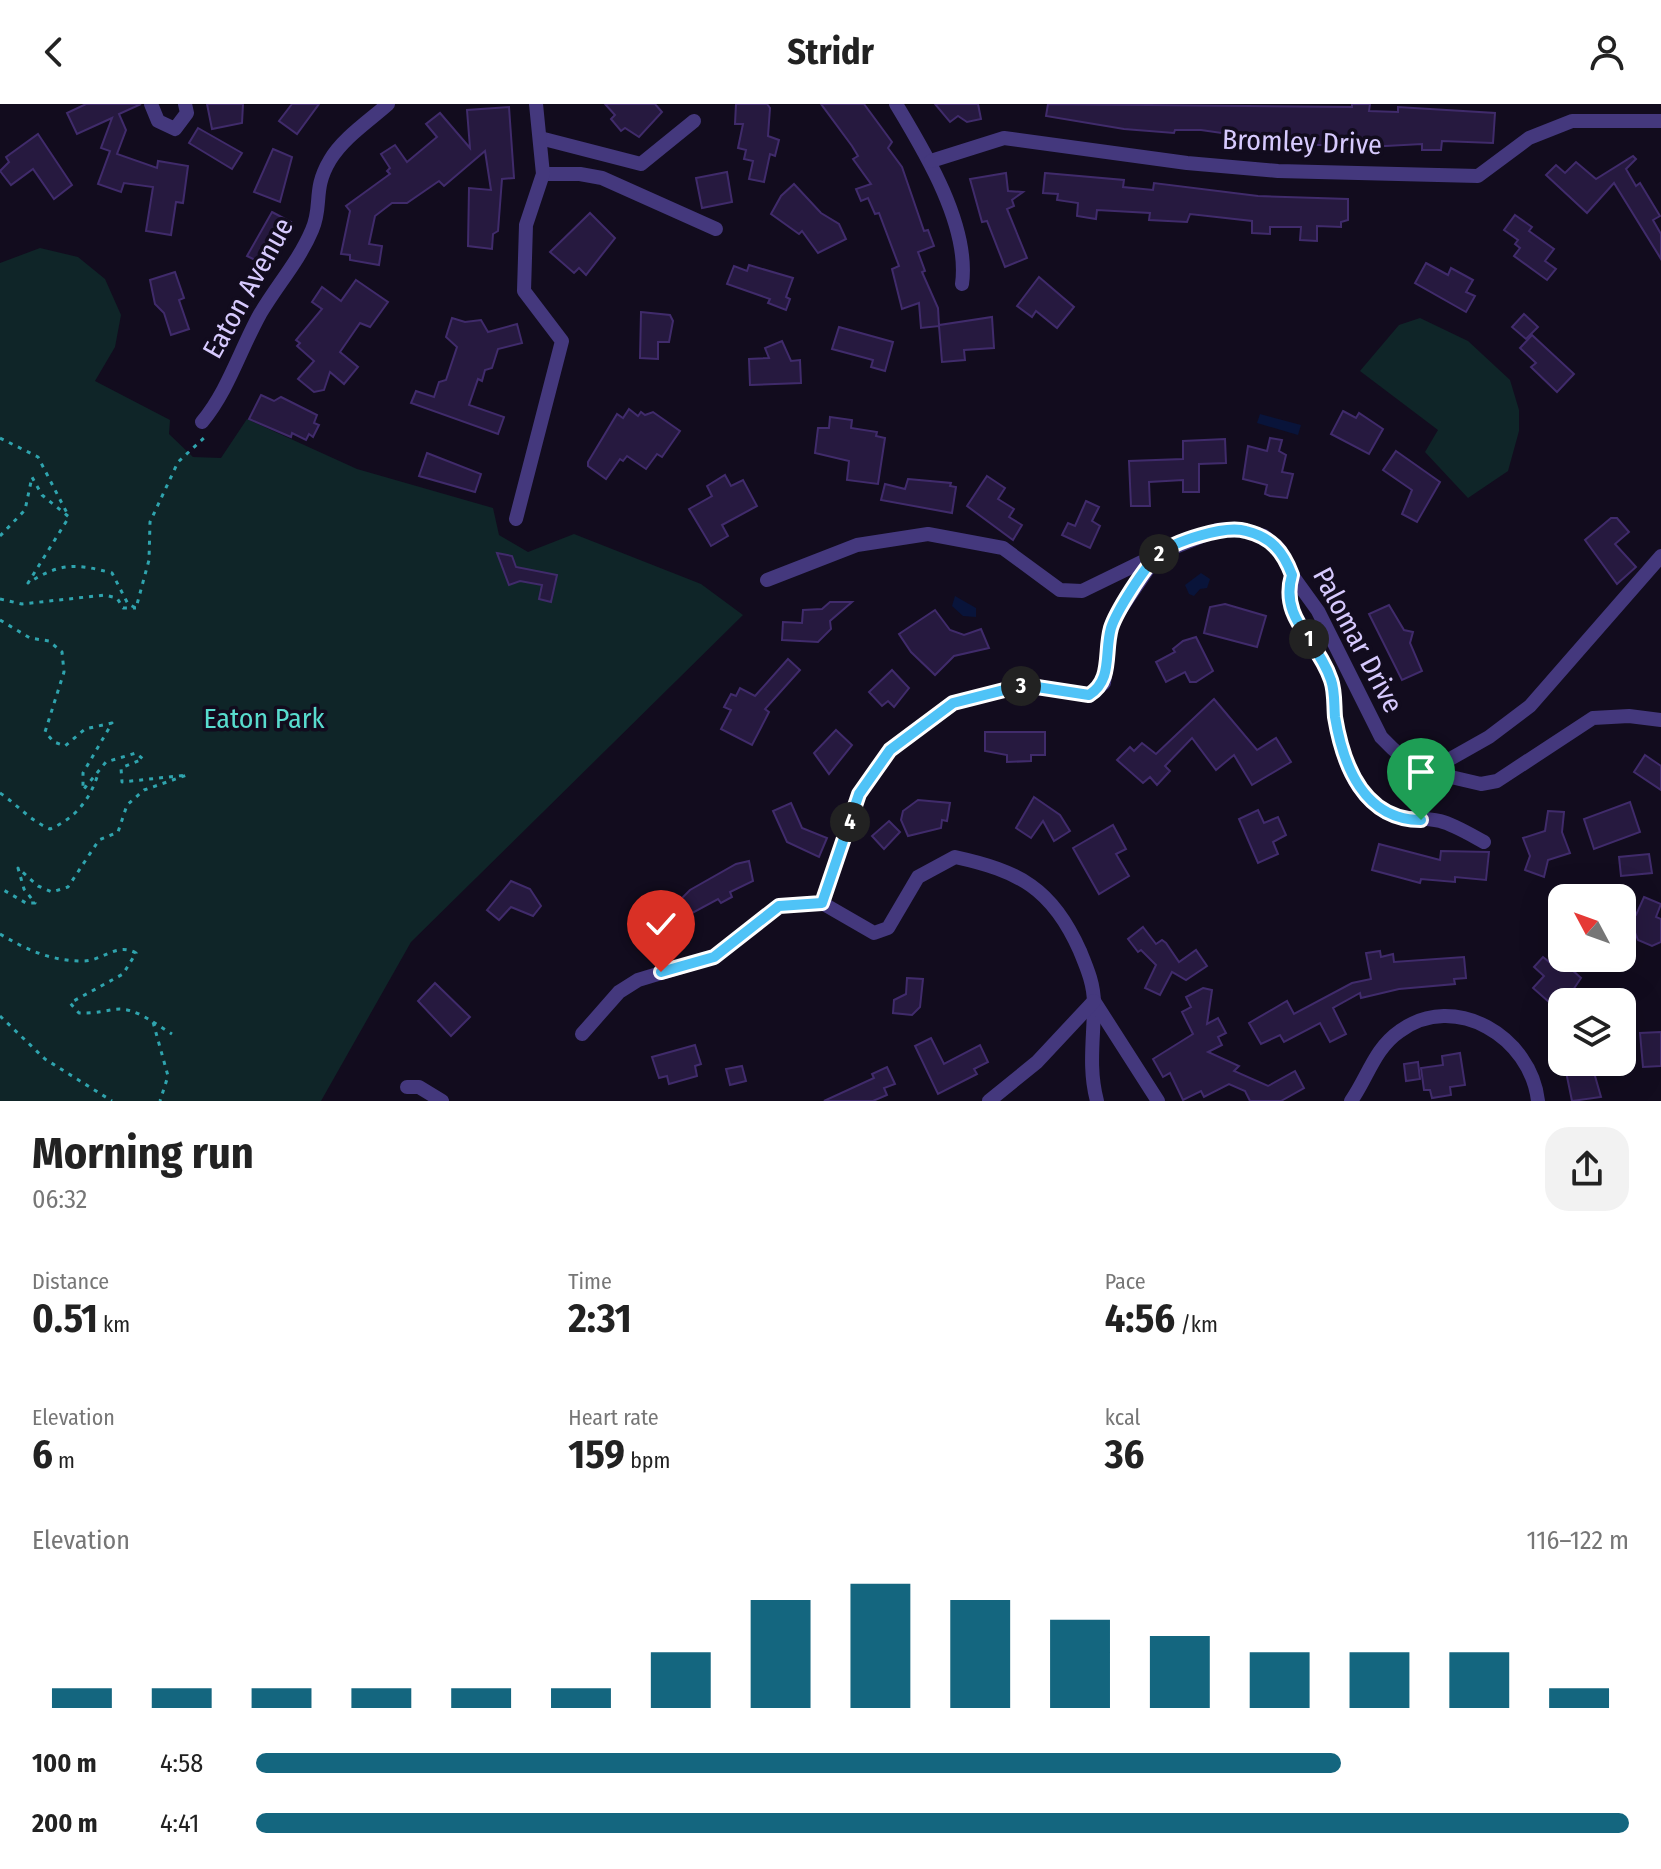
<!DOCTYPE html>
<html lang="en">
<head>
<meta charset="utf-8">
<style>
	body { margin:0; font-family:"Fira Sans Condensed",sans-serif; background:#f2f2f2; color:#222; height:100vh; display:flex; flex-direction:column; font-size:30px; white-space:nowrap }
	* { box-sizing:border-box; margin:0 }
	p { font-size:26px; color:#767676 }
	.icon { flex:none; width:44px; height:44px; fill:none; stroke:currentColor; stroke-width:2; stroke-linecap:round; stroke-linejoin:round }
	.map { position:relative; height:997px; overflow:hidden }
	.drawer { display:flex; flex-direction:column; background:#fff; flex:1 }
	.drawer>* { flex:none }
	.needle { width:52px; rotate:311deg }
	.buttons { position:absolute; left:1548px; top:780px; display:grid; gap:16px }
	.buttons a { display:grid; place-items:center; width:88px; height:88px; border-radius:16px; background:#fff; box-shadow:0 8px 32px #0002; font-size:40px }
	.pin { position:absolute; display:grid; place-items:center; width:68px; height:68px; color:#fff; margin:-82px -34px; border-radius:50% 50% 50% 0; rotate:-45deg; box-shadow:0 0 8px #0007 }
	.pin .icon { rotate:45deg }
	.km { position:absolute; width:40px; height:40px; margin:-20px; border-radius:50%; background:#222; color:#fff; font-size:22px; line-height:40px; text-align:center }
	.round { display:grid; place-items:center; flex:none; width:84px; height:84px; border-radius:24px; background:#f2f2f2 }
	.overview { display:flex; align-items:center; justify-content:space-between; height:136px; padding:0 32px }
	h1 { font-size:44px; font-weight:700; line-height:60px }
	.figures { display:grid; grid-template-columns:repeat(3,1fr); gap:12px; height:136px; padding:8px 32px }
	.figures div { display:grid; align-content:center }
	.figures b { font-size:40px; font-weight:700 }
	.figures small { font-size:22px; font-weight:400 }
	.figures p { font-size:22px }
	.chart { height:224px; padding:16px 32px }
	.chart p { display:flex; justify-content:space-between }
	.chart svg { width:100%; height:144px; margin-top:8px; stroke:#14667f; stroke-width:6 }
	ul { padding:0 32px; list-style:none; font-size:26px }
	li { display:grid; grid-template-columns:128px 96px 1fr; align-items:center; height:60px }
	li i { height:20px; border-radius:10px; background:#14667f }
	header { display:flex; justify-content:space-between; align-items:center; height:104px; padding:0 32px; background:#fff; font-size:36px; font-weight:700 }
	.map>svg:first-child { display:block }
</style>
</head>
<body>
<header><svg class="icon" aria-label="back" viewBox="0 0 24 24"><path d="M15 5l-7 7 7 7"/></svg>Stridr<svg class="icon" aria-label="person" viewBox="0 0 24 24"><circle cx="12" cy="8" r="4"/><path d="M4 21q1-7 8-7t8 7"/></svg></header>
<div class="map">
<svg width="1661" height="997" viewBox="0 0 1661 997">
	<rect width="100%" height="100%" fill="#120c1e"/>
	<g fill="#0f2528">
		<path d="M40,144L78,153L105,175L121,211L115,243L95,277L170,316L169,330L193,353L221,354L247,315L357,365L493,404L499,431L528,448L574,430L701,480L743,511L411,838L321,997H0V159Z"/>
		<path d="M1420,214L1468,237L1510,276L1519,306V327L1508,367L1468,394L1425,348L1438,326L1360,267L1399,221Z"/>
	</g>
	<g fill="#09143a">
		<path d="M1260,310L1301,321L1298,331L1257,319Z"/>
		<path d="M1201,469L1210,475L1207,484L1200,485L1194,492L1189,490L1185,481Z"/>
		<path d="M955,492L976,504V513L963,512L952,502Z"/>
	</g>
	<g fill="#26193f" stroke="#402b6b" stroke-width="2">
		<path d="M86,0H141L119,10L126,26L117,50L157,64L158,57L188,62L183,99L176,98L171,131L146,127L153,83L124,79L121,88L98,80L110,47L101,44L112,14L77,30L67,9Z"/>
		<path d="M207,0H243L242,19L212,25Z"/>
		<path d="M292,0H319L297,30L279,17Z"/>
		<path d="M605,0H655L662,8L639,33L625,24L621,27L611,15L615,11Z"/>
		<path d="M736,0H767L770,4L768,32L779,36L775,52L770,50L764,78L749,75L753,57L744,55L746,46L738,44L743,20H735Z"/>
		<path d="M821,0H864L892,38L888,44L902,63L924,127L928,126L934,142L918,148L925,167L922,168L938,204L939,221L992,213L994,244L964,246L965,256L942,258L939,222L921,224L919,199L902,205L892,165L899,162L879,109L875,110L868,94L861,97L856,85L871,80L853,55L858,52L852,42Z"/>
		<path d="M935,0H978L981,15L967,18L958,12L950,18Z"/>
		<path d="M1048,0L1352,3V0H1370L1369,7L1398,8V3L1495,9L1493,39L1442,37L1441,46H1422V40L1367,43L1295,40L1228,33L1229,30L1201,26H1175L1174,29L1124,25L1046,12Z"/>
		<path d="M509,3L514,74L502,75L498,127L493,130L492,145L468,142L469,84L491,86L485,47L444,82L439,77L407,99H392L375,112L369,140L382,142L379,161L350,156V151L341,150L350,107L346,102L390,70L387,67L390,64L381,50L395,41L407,58L437,33L426,20L440,9L470,44L467,6Z"/>
		<path d="M198,24L242,49L232,65L189,39Z"/>
		<path d="M38,30L72,81L54,95L33,65L11,81L0,67L9,58L6,53Z"/>
		<path d="M273,45L292,53L280,98L254,88Z"/>
		<path d="M1633,52L1636,55L1626,65L1636,82L1640,79L1660,112L1653,116L1661,130V155L1614,79L1587,109L1546,71L1556,61L1565,69L1576,58L1596,75Z"/>
		<path d="M727,68L732,98L702,104L696,74Z"/>
		<path d="M1006,69L1008,87L1023,88L1012,96L1014,102L1007,105L1027,154L1005,163L987,117L982,118L970,75Z"/>
		<path d="M1045,69L1124,76L1123,83L1153,86L1154,79L1258,92L1348,95V116L1341,118V123L1317,122V137L1300,136L1301,123H1270V130L1252,129V117L1190,110L1187,118L1149,116L1150,109L1097,106L1096,115L1077,112L1078,99L1057,96L1058,90L1043,89Z"/>
		<path d="M794,80L821,109L839,120L846,135L818,149L802,127L799,130L771,110L781,92Z"/>
		<path d="M272,108L291,118L268,162L247,152Z"/>
		<path d="M590,109L615,134L586,171L579,164L574,169L550,148Z"/>
		<path d="M1515,111L1532,123L1529,127L1554,145L1545,157L1556,165L1547,176L1514,152L1520,144L1515,140L1518,136L1504,126Z"/>
		<path d="M1426,159L1448,171L1451,164L1473,176L1466,188L1475,192L1466,208L1415,179Z"/>
		<path d="M749,161L793,174L786,193L790,195L786,206L768,199L770,195L727,180L734,162L747,167Z"/>
		<path d="M175,168L184,194L179,196L189,225L171,231L164,209L155,200L150,176Z"/>
		<path d="M1039,173L1074,203L1057,224L1036,207L1032,213L1017,202Z"/>
		<path d="M356,176L388,198L370,223L360,219L340,248L358,263L344,280L330,268L324,286L314,288L298,275L314,257L297,242L300,239L296,236L322,205L312,198L322,183L341,197Z"/>
		<path d="M641,208L670,211L673,217L669,238H658V255L640,254Z"/>
		<path d="M1524,210L1538,223L1526,235L1512,223Z"/>
		<path d="M452,214L465,218L481,216L488,228L517,220L522,239L498,245L492,264L485,266L482,277L478,275L469,301L504,313L498,330L411,299L416,287L434,293L439,278L446,276L457,243L446,233Z"/>
		<path d="M839,223L893,238L885,267L871,263L873,256L832,245Z"/>
		<path d="M1532,231L1574,270L1557,288L1531,263L1536,259L1520,244Z"/>
		<path d="M782,237L791,257L800,256L801,279L750,281L749,255L769,254L765,244Z"/>
		<path d="M261,291L274,297L281,293L317,311L314,319L319,321L313,333L309,330L306,336L292,329L291,333L249,315Z"/>
		<path d="M629,305L638,312L641,308L645,311L653,308L680,327L662,353L657,350L646,365L627,352L623,357L620,355L606,375L588,362V358L617,310L623,314Z"/>
		<path d="M1343,307L1356,314L1359,309L1383,325L1369,350L1331,330Z"/>
		<path d="M830,313L852,316L851,324L877,328L876,332L885,334L878,380L847,376L849,357L815,349L818,324H829Z"/>
		<path d="M1270,334L1282,336L1279,347L1286,351L1282,368L1293,370L1287,394L1270,392L1265,390L1267,381L1243,375L1248,342L1267,347Z"/>
		<path d="M1225,335L1226,359L1199,360V388H1183V376L1149,378L1150,402H1131L1129,357L1183,355V337Z"/>
		<path d="M1396,347L1440,378L1417,418L1402,410L1412,386L1383,366Z"/>
		<path d="M427,349L481,370L475,388L419,372Z"/>
		<path d="M725,371L731,382L743,376L757,402L722,421L728,432L711,442L689,405L712,392L707,382Z"/>
		<path d="M987,372L1005,384L998,395L1014,405L1009,413L1022,421L1013,436L967,402Z"/>
		<path d="M908,375L951,379L950,382L956,383L952,409L881,396L885,380L905,385Z"/>
		<path d="M1086,397L1099,403L1092,417L1100,422L1090,444L1062,431L1068,419L1075,422Z"/>
		<path d="M1611,414H1617L1629,428L1615,440L1636,463L1617,480L1585,436Z"/>
		<path d="M497,449L512,452L516,463L557,471L551,498L539,495L542,481L520,477L509,481Z"/>
		<path d="M830,498H852L830,517L831,525L818,538L782,536L783,518L802,519L803,506L822,505Z"/>
		<path d="M1225,500L1266,512L1257,543L1204,529L1210,503Z"/>
		<path d="M1389,501L1404,526L1413,528L1410,539L1422,567L1402,576L1369,510Z"/>
		<path d="M935,506L950,526L964,531L981,525L989,544L954,552L935,571L911,548L899,530Z"/>
		<path d="M1196,533L1213,567L1196,578H1190L1185,568L1166,578L1156,558L1175,548L1173,545L1183,537Z"/>
		<path d="M788,555L800,566L765,605L769,608L752,641L721,625L731,606L724,603L731,590L736,592L740,584L755,592Z"/>
		<path d="M892,566L909,584L894,603L888,597L882,602L869,588Z"/>
		<path d="M1214,595L1257,646L1276,634L1291,658L1252,681L1234,651L1216,666L1192,634L1165,662L1170,667L1157,681L1150,673L1143,679L1117,656L1130,643L1134,647L1142,639L1156,650Z"/>
		<path d="M836,626L852,641L829,670L814,649Z"/>
		<path d="M985,628H1045V651H1031V657L1007,658V651L985,647Z"/>
		<path d="M1645,651L1661,662V686L1634,668Z"/>
		<path d="M1034,693L1060,711L1070,727L1054,737L1043,717L1031,734L1016,724Z"/>
		<path d="M918,696L950,699L947,717L942,716L941,724L908,732L901,716L903,707Z"/>
		<path d="M1630,698L1640,728L1594,745L1584,715Z"/>
		<path d="M791,699L802,724L827,734L819,753L787,738L773,707Z"/>
		<path d="M1258,706L1264,719L1278,713L1286,731L1273,738L1278,750L1258,759L1239,715Z"/>
		<path d="M1548,707L1564,708L1562,728L1570,749L1548,756L1544,773L1525,766L1530,752L1523,734L1545,727Z"/>
		<path d="M889,717L900,728L884,745L872,732Z"/>
		<path d="M1113,721L1126,745L1116,750L1129,772L1099,790L1073,744Z"/>
		<path d="M1379,740L1440,756L1441,747L1489,748L1486,776L1455,773V778L1421,775L1420,779L1372,766Z"/>
		<path d="M1649,750L1652,769L1621,772L1619,753Z"/>
		<path d="M749,757L753,777L730,788L732,793L721,799L718,795L692,809L675,826L663,813L690,786L736,760Z"/>
		<path d="M511,777L530,785L541,802L533,812L511,803L499,816L487,806Z"/>
		<path d="M1644,793L1661,800L1656,813L1661,815V838L1652,842L1638,836L1629,813L1636,811Z"/>
		<path d="M662,800L661,844H645L641,824Z"/>
		<path d="M1143,823L1156,840L1162,836L1166,839L1179,858L1196,846L1207,862L1186,876L1172,868L1160,891L1145,884L1156,861L1141,846L1138,848L1128,835Z"/>
		<path d="M1380,847L1381,853L1393,850L1394,858L1464,853L1466,874L1454,875L1455,880L1399,885L1361,894L1360,889L1333,904L1346,930L1330,938L1320,919L1284,938L1280,931L1261,940L1249,919L1287,897L1294,910L1352,879L1371,875L1366,849Z"/>
		<path d="M1543,853L1553,861L1559,854L1581,874L1573,886L1586,898H1549L1533,884L1544,872L1534,863Z"/>
		<path d="M907,874L923,875L920,903L912,911L893,909L894,896L906,890Z"/>
		<path d="M435,879L470,913L451,932L418,897Z"/>
		<path d="M1203,884L1212,886L1207,920L1218,914L1226,929L1218,933L1222,941L1208,948L1239,962L1234,967L1268,982L1295,967L1304,984L1281,997H1250L1245,987L1229,980L1204,993L1201,987L1183,996L1170,969L1163,973L1153,955L1193,930L1182,908L1191,903L1186,893Z"/>
		<path d="M1661,928V962L1643,963L1640,929Z"/>
		<path d="M931,934L944,960L980,941L988,958L974,965L977,970L938,990L915,942Z"/>
		<path d="M695,941L701,960L695,962L697,972L669,980L667,972L659,974L652,953Z"/>
		<path d="M1460,949L1465,981L1450,983L1451,991L1432,994L1430,986H1424L1421,964L1443,961L1442,952Z"/>
		<path d="M1418,958L1420,975L1406,977L1404,960Z"/>
		<path d="M1564,958H1591L1601,993L1572,997Z"/>
		<path d="M742,962L746,977L730,981L726,965Z"/>
		<path d="M887,963L895,980L884,984L887,991L873,997H824L874,974L872,970Z"/>
	</g>
	<g fill="none" stroke-linecap="round" stroke-linejoin="round">
		<g stroke="#2fa4ae" stroke-width="3" stroke-dasharray="4 6" stroke-linecap="butt">
			<path d="M0,334L38,353L68,411"/>
			<path d="M0,432L25,406L32,373L42,391L69,413L28,479C60,459 75,459 112,469L128,500L136,504L149,456L150,418L178,358L205,333"/>
			<path d="M0,495L22,500L105,491L117,494L123,504H136"/>
			<path d="M0,516L30,534L49,537L62,548L64,568L45,628L54,638L65,642L85,625L112,619L83,669V686L106,658L136,649L143,655L121,664L122,678L187,671L144,686L127,701L118,728L99,736L68,783L52,788L38,782L18,764L24,785L35,799H26L0,784"/>
			<path d="M0,689C18,701 29,716 50,725C74,715 89,697 97,673"/>
			<path d="M0,830C27,846 51,857 83,857C103,857 116,838 136,849L123,870L70,899L79,909C116,910 117,895 153,918L168,972L160,997"/>
			<path d="M0,912L45,955L112,997"/>
			<path d="M153,918L172,930"/>
		</g>
		<g stroke="#44387d" stroke-width="14">
			<path d="M151,0L158,17L175,25L187,9L185,0"/>
			<path d="M896,0C925,48 970,122 962,180"/>
			<path d="M540,34L641,60L694,17"/>
			<path d="M931,57L1004,34L1187,59L1278,67L1478,72L1529,34L1572,17H1661"/>
			<path d="M543,70H580L602,74L716,125"/>
			<path d="M202,318C228,287 240,246 260,210C277,181 299,157 312,126C323,101 312,86 330,56C343,34 369,17 388,0"/>
			<path d="M516,415L562,237L524,187L526,121L543,70L536,0"/>
			<path d="M1292,471C1280,513 1315,536 1330,574C1335,585 1334,599 1335,610C1339,643 1350,682 1377,702C1401,720 1415,711 1440,717C1455,721 1471,731 1484,738"/>
			<path d="M767,476L857,441L928,430L1003,444L1060,486L1082,487L1156,451"/>
			<path d="M1434,664L1489,633L1530,602L1661,452"/>
			<path d="M822,799L859,690L890,646L953,599L1024,581L1089,591L1104,579L1110,526L1116,512L1158,450L1217,426L1240,425L1264,432L1279,445L1292,471L1318,507L1381,633L1392,644L1402,653L1451,673L1481,680L1497,677L1593,614L1629,612L1661,616"/>
			<path d="M822,799L874,829L888,824L918,773L955,753C1019,767 1052,784 1080,847C1087,864 1094,880 1094,900C1094,933 1088,964 1097,997"/>
			<path d="M1094,897L1158,997"/>
			<path d="M582,930L619,888L638,876L714,853L779,802L822,799"/>
			<path d="M407,983H419L442,997"/>
			<path d="M989,997L1037,958L1094,897"/>
			<path d="M1351,997C1368,973 1374,945 1400,927C1455,887 1531,933 1538,997"/>
		</g>
	</g>
	<g fill="none" stroke-linecap="round" stroke-linejoin="round">
		<g stroke="#fff" stroke-width="16">
			<path id="route" d="M661,868L714,853L779,802L822,799L859,690L890,646L953,599L1024,581L1089,591C1113,576 1104,549 1111,524C1116,508 1145,462 1158,451C1174,437 1225,421 1246,427C1271,433 1283,447 1292,471C1279,515 1318,536 1331,576C1335,587 1334,601 1335,613C1343,661 1364,716 1421,716"/>
		</g>
		<use href="#route" stroke="#4fc3f7" stroke-width="10"/>
	</g>
	<g text-anchor="middle" dominant-baseline="central" stroke-width="7" stroke-linejoin="round" paint-order="stroke">
		<g font-size="28" fill="#d7cafe" stroke="#120c1e">
			<text transform="translate(1302 38) rotate(2)">Bromley Drive</text>
			<text transform="translate(248 184) rotate(-61)">Eaton Avenue</text>
			<text transform="translate(1358 536) rotate(62)">Palomar Drive</text>
		</g>
		<g font-size="28" fill="#58dcce" stroke="#120c1e">
			<text x="264" y="614">Eaton Park</text>
		</g>
	</g>
</svg>
<div class="buttons">
<a><svg class="needle" viewBox="-14 -14 28 28"><path d="M0-13l5 13h-10z" fill="#e53935"/><path d="M0 13l5-13h-10z" fill="#767676"/></svg></a>
<a><svg class="icon" aria-label="layers" viewBox="0 0 24 24"><path d="M12 4l9 5-9 5-9-5zM3 14l9 5 9-5"/></svg></a>
</div>
<div class="pin" style="left:1421px;top:716px;background:#1e9e55"><svg class="icon" aria-label="arrive" viewBox="0 0 24 24"><path d="M6 21V4h12l-3 4 3 4H6"/></svg></div>
<div class="pin" style="left:661px;top:868px;background:#d93025"><svg class="icon" aria-label="check" viewBox="0 0 24 24"><path d="M5 12l5 5 9-10"/></svg></div>
<b class="km" style="left:1309px;top:535px">1</b>
<b class="km" style="left:1159px;top:450px">2</b>
<b class="km" style="left:1021px;top:582px">3</b>
<b class="km" style="left:850px;top:718px">4</b>
</div>
<section class="drawer">
<div class="overview"><div><h1>Morning run</h1><p>06:32</p></div><a class="round"><svg class="icon" aria-label="share" viewBox="0 0 24 24"><path d="M12 15V3M7 8l5-5 5 5M5 13v7h14v-7"/></svg></a></div>
<div class="figures">
<div><p>Distance</p><b>0.51<small> km</small></b></div>
<div><p>Time</p><b>2:31</b></div>
<div><p>Pace</p><b>4:56<small> /km</small></b></div>
</div>
<div class="figures">
<div><p>Elevation</p><b>6<small> m</small></b></div>
<div><p>Heart rate</p><b>159<small> bpm</small></b></div>
<div><p>kcal</p><b>36</b></div>
</div>
<div class="chart"><p><span>Elevation</span>116–122 m</p>
<svg viewBox="0 0 160 44" preserveAspectRatio="none"><path d="M5 44V38M15 44V38M25 44V38M35 44V38M45 44V38M55 44V38M65 44V27M75 44V11M85 44V6M95 44V11M105 44V17M115 44V22M125 44V27M135 44V27M145 44V27M155 44V38"/></svg>
</div>
<ul>
<li><b>100 m</b>4:58<i style="width:79%"></i></li>
<li><b>200 m</b>4:41<i style="width:100%"></i></li>
</ul>
</section>
</body>
</html>
